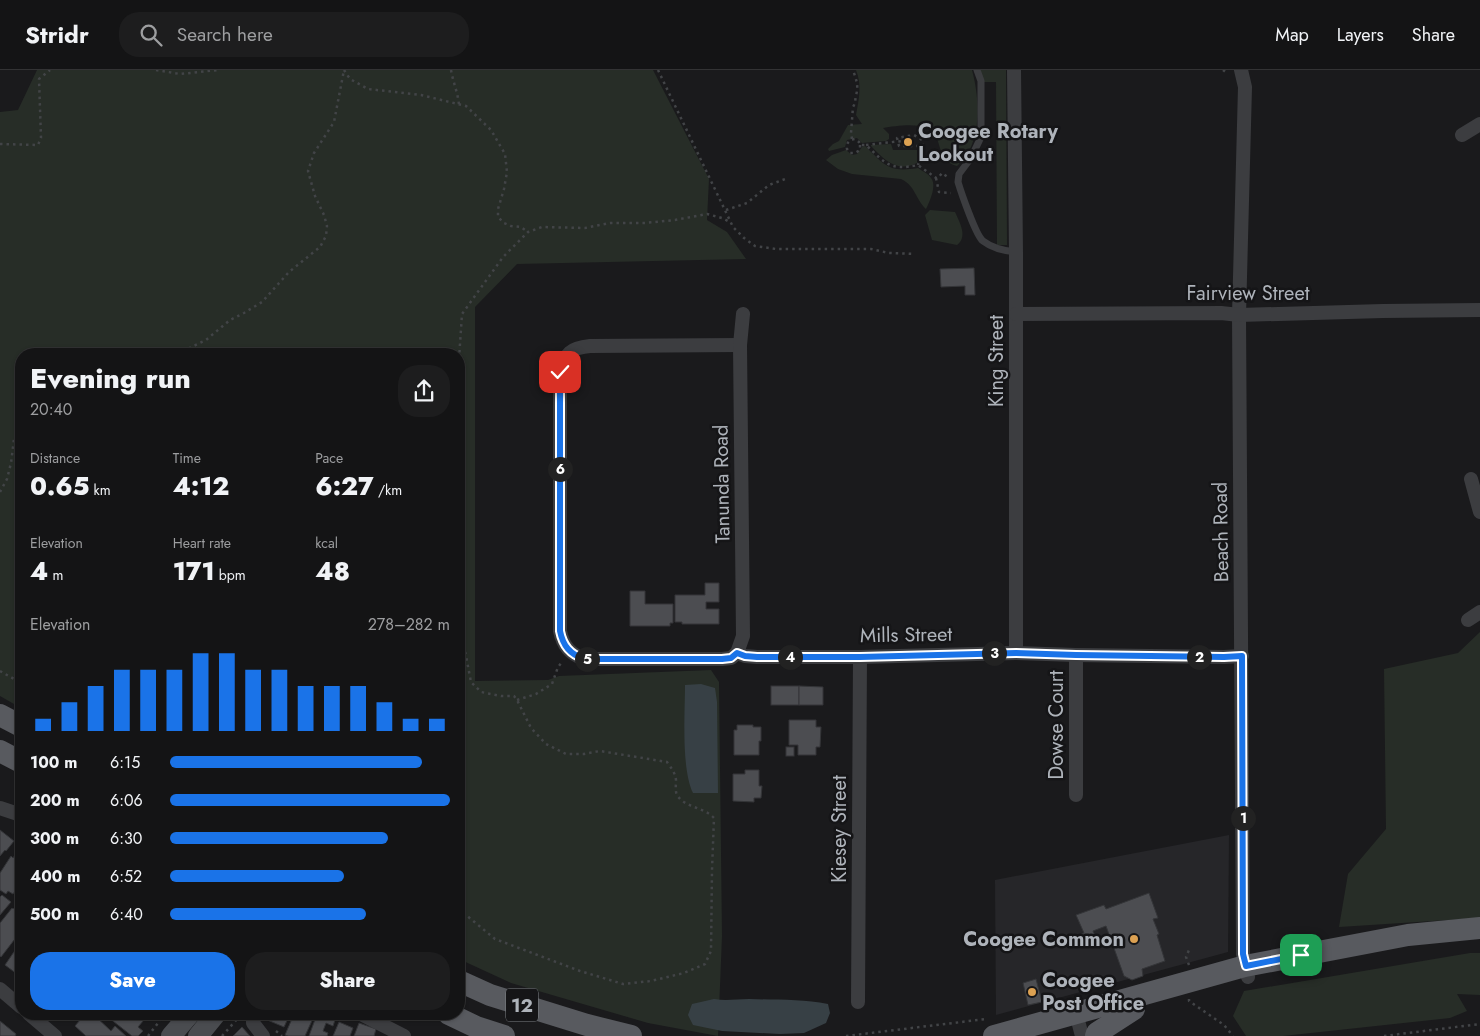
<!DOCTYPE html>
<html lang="en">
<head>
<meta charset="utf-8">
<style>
	body { margin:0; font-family:Jost,sans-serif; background:#1d1d1e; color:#f1f3f6; height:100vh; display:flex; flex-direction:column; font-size:19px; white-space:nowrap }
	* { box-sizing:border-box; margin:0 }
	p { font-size:16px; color:#9d9ea0 }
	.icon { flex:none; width:28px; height:28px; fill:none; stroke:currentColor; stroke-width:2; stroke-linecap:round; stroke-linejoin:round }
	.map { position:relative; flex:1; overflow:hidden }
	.sheet { position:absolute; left:15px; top:278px; width:450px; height:672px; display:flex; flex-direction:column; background:#141415; border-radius:20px; box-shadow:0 1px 4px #0004,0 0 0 1px #333334 }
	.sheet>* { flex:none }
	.pin { position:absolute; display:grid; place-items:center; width:42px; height:42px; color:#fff; margin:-21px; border-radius:10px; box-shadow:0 2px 8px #0006 }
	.km { position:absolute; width:25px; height:25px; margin:-12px; border-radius:50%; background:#222; color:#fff; font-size:14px; line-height:25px; text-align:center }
	.round { display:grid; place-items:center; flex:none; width:52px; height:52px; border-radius:20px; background:#1d1d1e }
	.headline { display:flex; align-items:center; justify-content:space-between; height:85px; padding:0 15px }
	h1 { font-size:28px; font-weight:800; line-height:38px }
	.stats { display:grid; grid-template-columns:repeat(3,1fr); gap:8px; height:85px; padding:5px 15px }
	.stats div { display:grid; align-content:center }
	.stats b { font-size:25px; font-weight:800 }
	.stats small { font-size:14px; font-weight:400 }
	.stats p { font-size:14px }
	.chart { height:140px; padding:10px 15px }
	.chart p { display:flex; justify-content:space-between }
	.chart svg { width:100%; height:90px; margin-top:5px; stroke:#1a73e8; stroke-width:6 }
	.primary-button { display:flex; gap:10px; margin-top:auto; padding:10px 15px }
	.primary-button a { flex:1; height:58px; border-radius:20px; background:#1a73e8; color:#fff; font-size:20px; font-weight:800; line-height:58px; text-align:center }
	.primary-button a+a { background:#1d1d1e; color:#f1f3f6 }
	ul { padding:0 15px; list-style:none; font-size:16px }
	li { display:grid; grid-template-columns:80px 60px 1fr; align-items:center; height:38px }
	li i { height:12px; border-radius:6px; background:#1a73e8 }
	header { display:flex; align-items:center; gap:30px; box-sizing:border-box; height:70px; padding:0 25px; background:#141415; border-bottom:1px solid #333334 }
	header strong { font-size:24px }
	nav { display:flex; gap:28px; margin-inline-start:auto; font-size:18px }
	.search { width:350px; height:45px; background:#1d1d1e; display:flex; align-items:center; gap:12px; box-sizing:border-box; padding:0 18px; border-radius:20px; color:#9d9ea0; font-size:19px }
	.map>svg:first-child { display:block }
</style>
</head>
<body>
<header>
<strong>Stridr</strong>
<div class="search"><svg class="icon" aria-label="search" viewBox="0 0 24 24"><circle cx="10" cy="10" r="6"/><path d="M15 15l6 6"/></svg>Search here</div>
<nav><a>Map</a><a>Layers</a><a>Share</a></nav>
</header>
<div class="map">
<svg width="1480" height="966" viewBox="0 0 1480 966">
	<rect width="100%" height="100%" fill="#1a1a1c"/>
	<path fill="#262629" d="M1229,765L1228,882L996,945L995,810Z"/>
	<g fill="#272d27">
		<path d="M37,0H653L709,109L707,150L727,162L746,189L517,194L475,237V611L548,610L559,606L711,600L719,612L722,866L718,966L648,953L511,913L459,889V284H21V638L0,626V42L18,40Z"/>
		<path d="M856,0H972C980,30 983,74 957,96C934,90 944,64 927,58C915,53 895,56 883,58L889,64V69L886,71L862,73L857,68L847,70L845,77L829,81L828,79L833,74L839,71L848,55L862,54L856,45C859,29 862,15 856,0Z"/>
		<path d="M980,0H1006L1007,175H997L996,12H984Z"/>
		<path d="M891,74L893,80H919L917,93C896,103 885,90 871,76V75Z"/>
		<path d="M865,76C885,95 888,103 918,98C922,101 928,103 931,108C937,115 930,131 926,139C916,130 915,115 901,109L852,104L838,99L826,90L832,85L846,80L852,85L857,84L862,77Z"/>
		<path d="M930,140L955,142C960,153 968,167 957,175L932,170L925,145Z"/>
		<path d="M1480,562V848L1339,857L1348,804L1386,759L1384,599L1458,583Z"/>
		<path d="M1470,883H1480V925L1457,924L1467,941L1450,948L1283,966H1246L1233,946L1244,921Z"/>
	</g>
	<g fill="#374045">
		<path d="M701,614L715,618L717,632L718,723H693C681,698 685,644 685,615Z"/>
		<path d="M714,929C726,931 737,929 749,929C776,930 802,929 828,934L830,943L826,953L804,963L780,964L722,961L693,955L688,945L692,934Z"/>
	</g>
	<g fill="#4c4d51" stroke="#343538">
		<path d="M974,198L975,225H965V216L941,217L940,199Z"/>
		<path d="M705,513H719V532H706V539H719V554H682V552H675V525H705Z"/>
		<path d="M630,521H645V534H673V553H670V556H630Z"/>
		<rect x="771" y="616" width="28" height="19"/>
		<path d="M799,616L823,617V635H799Z"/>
		<path d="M789,650H816V657H821L820,677H816V685H798V675H789Z"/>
		<path d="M737,655H753V657H761V671H759V685H734V660H737Z"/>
		<rect x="786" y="677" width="8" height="9"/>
		<path d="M745,700H759V716H762L761,728H754V732L733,731V704H745Z"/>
		<path d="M0,760L14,771L6,781L5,780L0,786Z"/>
		<path d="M21,776V813L13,824L8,821L6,824L0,820V803L11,786L13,788Z"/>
		<path d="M1149,823L1158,848L1153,849L1159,864L1157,865L1165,891L1142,899L1143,906L1132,910L1124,906L1106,856L1093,861L1097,872L1080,878L1076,866L1084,863L1076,845L1104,835L1106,839Z"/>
		<path d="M2,825L11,832L0,845V827Z"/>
		<path d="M15,837L21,842V861L1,887L0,886V853L12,838L13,839Z"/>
		<path d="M18,876L20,877L21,876V907L5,895Z"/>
		<path d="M1036,909L1042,932L1028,935L1023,913Z"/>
		<path d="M85,944L91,947L94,945L111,961L115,956L126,966H86L75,956Z"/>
		<path d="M104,944H149L138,957L143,961L138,966H132Z"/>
		<path d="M268,944H290L284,957L265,949Z"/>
		<path d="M294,944H315L305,966H288L285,965Z"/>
		<path d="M317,944H337L333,956L326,953L323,961L328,963L327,966H309Z"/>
		<path d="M0,951L16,964L15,966H0Z"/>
		<path d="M339,952L353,958L350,966H333Z"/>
		<path d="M359,953L376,959L374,966H354Z"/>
		<path d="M242,957L250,966H233Z"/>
	</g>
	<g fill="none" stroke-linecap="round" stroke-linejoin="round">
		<g stroke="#424447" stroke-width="2.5" stroke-dasharray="2.5 4" stroke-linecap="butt">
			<path d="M156,0L180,4L218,0"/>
			<path d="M344,0L350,9L368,19L421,25L466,36L491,60L505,84L507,102L504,119L498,139V147L504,153L511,156L521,157L528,162"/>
			<path d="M451,0C453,12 458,23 459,35"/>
			<path d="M658,0L733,157L744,168L755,176L776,179H871L889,183L915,184"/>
			<path d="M1223,0L1228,4"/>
			<path d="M852,69L851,63L853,37C856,32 855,29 856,25C859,16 856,9 853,0"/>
			<path d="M0,74L38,75L41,68L39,9L50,0"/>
			<path d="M860,75V80L855,83H850L847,79C846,73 849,70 855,69L859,72L860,75H866C886,94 890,101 918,95L936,108H938L942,103L949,108"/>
			<path d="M866,75L911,70V76"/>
			<path d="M918,95L923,76L922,70L914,65L897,68L899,76H923"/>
			<path d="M936,108L939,122L951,123"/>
			<path d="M726,140L747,133L769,115L788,108"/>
			<path d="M177,284L206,270L230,250L244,243L262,232L289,202L320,177L326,166L327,156L324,145L315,126L308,101L314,83L334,52L344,0"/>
			<path d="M459,289L462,244L503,187L528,162L542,157L585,158L610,153H645L675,150L707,144L722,148L730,152"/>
			<path d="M0,422L7,409L11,393L14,369L21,361"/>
			<path d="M459,550L471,612L481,622L501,626H514L517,630L531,658L546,674L566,684H584L600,681L667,692C671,698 675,702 676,710C676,715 675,721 677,725C685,738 704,737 714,748L712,800L711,881L705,894L684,903L651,911L623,914L580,901L495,869L466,845H459"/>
			<path d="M0,601L21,613"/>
			<path d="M517,630L536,624L552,614L558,597L562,592"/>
			<path d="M1189,895L1186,887L1189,880"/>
			<path d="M1189,929V931L1224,955L1233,966"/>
			<path d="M276,961L282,966"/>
			<path d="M148,966L165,944"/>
			<path d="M222,966L239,947"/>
			<path d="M846,966L986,949"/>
			<path d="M1384,966L1480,954"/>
		</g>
		<path stroke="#3c3d40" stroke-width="7" d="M977,0L981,11V67L971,88L959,104L958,112C961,122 976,166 983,171C992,178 1005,181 1016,182"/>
		<g stroke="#3c3d40" stroke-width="14">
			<path d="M1014,0L1016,182V583"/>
			<path d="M1241,0L1245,17L1239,245L1243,884L1248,907"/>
			<path d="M1462,65L1480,54"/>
			<path d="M1016,244L1221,243L1239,245L1383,241L1480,240"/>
			<path d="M740,275L590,276C570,278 566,283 560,302V561C563,576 570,584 584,589H722L731,588L737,583L745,586L757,587H860L1016,583L1076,585L1224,587L1242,586"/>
			<path d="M1471,409L1480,442"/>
			<path d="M1468,550L1480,542"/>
			<path d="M737,583L743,566L740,275L743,244"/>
			<path d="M1076,585V725"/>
			<path d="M0,738L21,745"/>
			<path d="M0,919L21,937"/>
			<path d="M858,932L860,587"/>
			<path d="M1076,943L1082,966"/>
			<path d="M29,944L55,966"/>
			<path d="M255,944L253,946V953L263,966"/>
			<path d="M361,944L404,966"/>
		</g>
		<g stroke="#4a4c50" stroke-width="20">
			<path d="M171,966L190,944"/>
			<path d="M198,966L216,944"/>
		</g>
		<g stroke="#585a5f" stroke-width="22">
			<path d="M0,645L21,656"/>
			<path d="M0,681L21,692"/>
			<path d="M459,911L490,925L587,955L631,966"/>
			<path d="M449,944L476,957L504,966"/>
			<path d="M994,966L1245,896L1408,865L1480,858"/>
			<path d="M1096,966L1097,963L1134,939"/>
		</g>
	</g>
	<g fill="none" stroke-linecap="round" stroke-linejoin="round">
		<g stroke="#fff" stroke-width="10">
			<path id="route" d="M560,302V561C563,576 570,584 584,589H722L731,588L737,583L745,586L757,587H860L1016,583L1076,585L1224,587L1242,586L1243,884L1246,896L1301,885"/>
		</g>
		<use href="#route" stroke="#1a73e8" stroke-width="6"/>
	</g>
	<g fill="#dca152" stroke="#151517" stroke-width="2">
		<circle cx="908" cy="72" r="5"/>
		<circle cx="1134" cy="869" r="5"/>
		<circle cx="1032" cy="922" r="5"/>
	</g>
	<g text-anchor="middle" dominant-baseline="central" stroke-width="5" stroke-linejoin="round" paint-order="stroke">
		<rect fill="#151517" stroke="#808489" stroke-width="1" x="506" y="918.5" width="32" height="33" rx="4"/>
		<g font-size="19" font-weight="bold" fill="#aeb3ba">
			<text x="522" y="935">12</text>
		</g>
		<g font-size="20" font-weight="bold" fill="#aeb3ba" stroke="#151517" text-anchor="start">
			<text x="918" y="61">Coogee Rotary<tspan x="918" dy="23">Lookout</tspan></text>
			<text x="1124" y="869" text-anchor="end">Coogee Common</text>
			<text x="1042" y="910">Coogee<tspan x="1042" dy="23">Post Office</tspan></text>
		</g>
		<g font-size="20" fill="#aeb3ba" stroke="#151517">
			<text x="1248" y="223">Fairview Street</text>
			<text transform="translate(996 291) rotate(-90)">King Street</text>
			<text transform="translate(722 414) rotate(-91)">Tanunda Road</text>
			<text transform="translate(1221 462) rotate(-91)">Beach Road</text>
			<text transform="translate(906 565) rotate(-1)">Mills Street</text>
			<text transform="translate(1056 655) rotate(-90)">Dowse Court</text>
			<text transform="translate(839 759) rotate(-90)">Kiesey Street</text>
		</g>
	</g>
</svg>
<div class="pin" style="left:1301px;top:885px;background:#1e9e55"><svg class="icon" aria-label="arrive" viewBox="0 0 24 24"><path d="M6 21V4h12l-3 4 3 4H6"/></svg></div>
<div class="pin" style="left:560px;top:302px;background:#d93025"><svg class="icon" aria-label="check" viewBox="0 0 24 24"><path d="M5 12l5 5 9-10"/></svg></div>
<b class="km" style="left:1243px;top:748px">1</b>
<b class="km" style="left:1199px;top:587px">2</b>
<b class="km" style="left:994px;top:583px">3</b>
<b class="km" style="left:790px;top:587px">4</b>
<b class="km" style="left:587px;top:589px">5</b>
<b class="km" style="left:560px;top:399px">6</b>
<section class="sheet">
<div class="headline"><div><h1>Evening run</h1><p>20:40</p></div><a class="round"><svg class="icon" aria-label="share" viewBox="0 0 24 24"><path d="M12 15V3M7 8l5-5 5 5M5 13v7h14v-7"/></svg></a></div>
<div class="stats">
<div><p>Distance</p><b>0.65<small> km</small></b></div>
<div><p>Time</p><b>4:12</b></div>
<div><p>Pace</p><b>6:27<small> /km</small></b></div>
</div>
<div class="stats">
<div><p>Elevation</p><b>4<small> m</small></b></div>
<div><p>Heart rate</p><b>171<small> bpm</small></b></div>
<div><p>kcal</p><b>48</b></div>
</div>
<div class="chart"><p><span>Elevation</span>278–282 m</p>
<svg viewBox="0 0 160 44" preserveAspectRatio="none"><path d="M5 44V38M15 44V30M25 44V22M35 44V14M45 44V14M55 44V14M65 44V6M75 44V6M85 44V14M95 44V14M105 44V22M115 44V22M125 44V22M135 44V30M145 44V38M155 44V38"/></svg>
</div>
<ul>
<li><b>100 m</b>6:15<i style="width:90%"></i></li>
<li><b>200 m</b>6:06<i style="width:100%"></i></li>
<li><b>300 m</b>6:30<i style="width:78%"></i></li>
<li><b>400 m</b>6:52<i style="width:62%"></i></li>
<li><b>500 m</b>6:40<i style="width:70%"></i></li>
</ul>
<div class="primary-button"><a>Save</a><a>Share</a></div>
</section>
</div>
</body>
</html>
